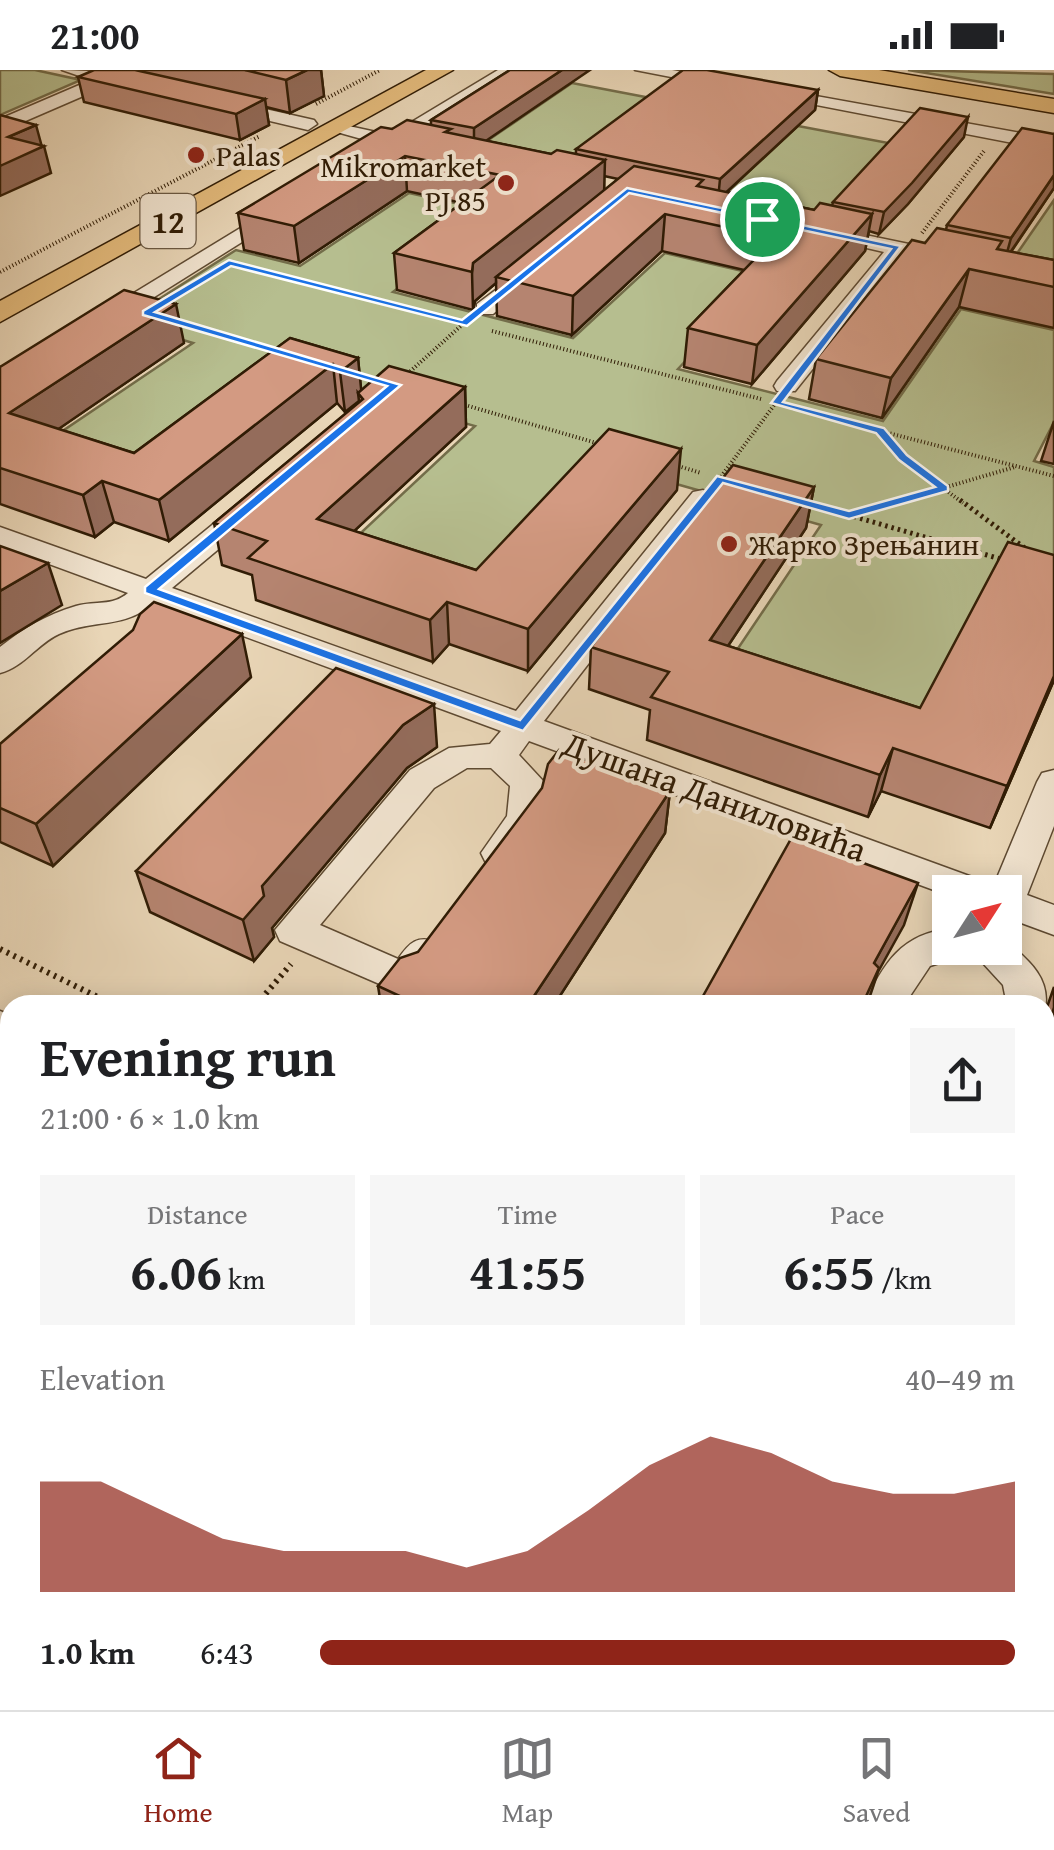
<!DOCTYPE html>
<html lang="en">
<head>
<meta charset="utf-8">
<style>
	body { margin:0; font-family:"Gentium Book Plus",serif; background:#f6f6f6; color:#202124; height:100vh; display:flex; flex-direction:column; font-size:38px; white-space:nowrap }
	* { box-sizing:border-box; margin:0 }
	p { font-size:32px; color:#757577 }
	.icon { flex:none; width:55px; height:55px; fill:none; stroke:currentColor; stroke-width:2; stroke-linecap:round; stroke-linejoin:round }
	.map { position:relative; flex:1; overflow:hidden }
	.details { position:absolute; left:0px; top:925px; width:1055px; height:715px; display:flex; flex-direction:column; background:#fff; border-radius:30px 30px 0 0; box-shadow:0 5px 25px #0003 }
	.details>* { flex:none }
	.needle { width:65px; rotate:54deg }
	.tools { position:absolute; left:932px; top:805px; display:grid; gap:20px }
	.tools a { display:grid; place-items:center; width:90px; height:90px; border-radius:0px; background:#fff; box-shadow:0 5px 25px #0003; font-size:50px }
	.pin { position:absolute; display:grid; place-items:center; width:85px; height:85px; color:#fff; margin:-42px; border:5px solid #fff; border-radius:50%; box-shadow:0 2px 10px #0007 }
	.round { display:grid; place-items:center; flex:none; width:105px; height:105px; border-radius:0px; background:#f6f6f6 }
	.head { display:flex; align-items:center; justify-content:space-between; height:170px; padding:0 40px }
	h1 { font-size:55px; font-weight:700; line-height:75px }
	.figures { display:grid; grid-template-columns:repeat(3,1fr); gap:15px; height:170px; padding:10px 40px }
	.figures div { display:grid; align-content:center; border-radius:0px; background:#f6f6f6; text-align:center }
	.figures b { font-size:50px; font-weight:700 }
	.figures small { font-size:28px; font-weight:400 }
	.figures p { font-size:28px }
	.chart { height:280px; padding:20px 40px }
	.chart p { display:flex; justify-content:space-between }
	.chart svg { width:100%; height:180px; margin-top:10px; fill:#8f2418; opacity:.7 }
	ul { padding:0 40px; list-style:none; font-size:32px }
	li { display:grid; grid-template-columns:160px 120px 1fr; align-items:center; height:75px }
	li i { height:25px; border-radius:12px; background:#8f2418 }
	.status { display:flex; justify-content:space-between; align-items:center; height:70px; padding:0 50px; background:#fff; direction:ltr }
	.status svg { height:28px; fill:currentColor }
	.tab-bar { display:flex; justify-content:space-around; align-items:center; height:140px; border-top:2px solid #e0e0e0; background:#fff; font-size:28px; color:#757577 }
	.tab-bar a { display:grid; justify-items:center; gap:5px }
	.tab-bar .active { color:#8f2418 }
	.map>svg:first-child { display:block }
</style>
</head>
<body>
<div class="status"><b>21:00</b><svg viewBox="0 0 49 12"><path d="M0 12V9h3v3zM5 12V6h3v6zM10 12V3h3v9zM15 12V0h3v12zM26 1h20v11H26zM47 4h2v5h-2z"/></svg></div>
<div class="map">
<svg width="1054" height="1640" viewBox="0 0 1054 1640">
	<rect width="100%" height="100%" fill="#e9d6b7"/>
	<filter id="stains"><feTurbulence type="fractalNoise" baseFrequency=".002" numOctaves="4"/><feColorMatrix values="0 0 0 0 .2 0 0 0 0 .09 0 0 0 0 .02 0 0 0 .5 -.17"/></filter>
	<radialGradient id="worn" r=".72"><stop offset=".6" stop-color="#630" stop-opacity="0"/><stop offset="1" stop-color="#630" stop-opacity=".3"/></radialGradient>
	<g fill="#b6be8f" stroke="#736d4a" stroke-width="2.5">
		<path d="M0,0H35L81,10L0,45Z"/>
		<path d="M908,0L1054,4V24Z"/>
		<path d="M572,13L661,30L581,91L487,71Z"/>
		<path d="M798,56L899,75L834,144L727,122Z"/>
		<path d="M409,123L496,142L393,222L573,268L665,183L764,206L678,299L883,351L961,239L1054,260V352L1034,391L1054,397V527L903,673L716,611L821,455L602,393L470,535L333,489L475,356L293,304L139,420L30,383L193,273L123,252L236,180L300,196Z"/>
		<path d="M1054,130V193L1016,185Z"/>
		<path d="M0,1094L10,1099V1630H972L990,1640H0Z"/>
	</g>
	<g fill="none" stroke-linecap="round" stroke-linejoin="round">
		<g stroke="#5e4a32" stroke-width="3">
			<g id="minor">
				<path d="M62,0L112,2L144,14L135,19L111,14L0,62V49L91,10Z"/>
				<path d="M498,0H519L409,69L423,72V80L395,77L381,84L372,78L376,73L326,59L335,53L390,65Z"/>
				<path d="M635,0H672L1054,69V81Z"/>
				<path d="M217,28L314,50L317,54L308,60L211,37V29Z"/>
				<path d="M283,132L290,134V142L108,256L100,258L88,251Z"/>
				<path d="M817,155L1054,204V218L903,186L795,321H777L774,316L777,311L884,182L810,165V157Z"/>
				<path d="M537,189L548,196L545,201L493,244H477V234Z"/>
				<path d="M703,420L717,428L544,651L994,815L1037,712L1042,703L1054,700V756L1027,825L1054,835V865L1005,847V822H950V826L529,671L519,685L545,713C543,744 529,805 486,793L481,783L507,746L510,716L491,698H467L434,718L320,855L398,889C410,872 417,865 438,872L444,883C434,901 425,918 405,925L280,871L275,860L410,700L449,678L490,674L501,661L154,533C122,560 96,548 59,564C37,574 24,597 0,603V577C24,558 46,545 76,536C97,530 111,537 128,523L0,476V457L146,509L244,429H264L268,435L264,441L172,518L516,641L693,422Z"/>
				<path d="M950,859V878H968L964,885L930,896L904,935H864C883,894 902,863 950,859Z"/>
				<path d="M1005,870C1027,889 1051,907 1045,939V935H1007L1003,915L969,878H1005Z"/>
				<path d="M0,941L10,945V980L0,977Z"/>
				<path d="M0,1196L10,1200V1248L0,1244Z"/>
				<path d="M10,1265V1322L0,1326V1269Z"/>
				<path d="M1045,1424L1054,1428V1483L1045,1479Z"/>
				<path d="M1045,1499L1054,1503V1559L1045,1555Z"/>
			</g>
		</g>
		<g stroke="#301c05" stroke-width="3">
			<g id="major">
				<path d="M426,0H453L0,252V231Z"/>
				<path d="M829,0H879L1054,29V43L840,6Z"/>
			</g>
		</g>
		<g stroke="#301c05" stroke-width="4" stroke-dasharray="1 2.5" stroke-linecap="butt">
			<path d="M316,34L380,0"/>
			<path d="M922,163L984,81"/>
			<path d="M235,195L465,254"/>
			<path d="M0,202L260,66"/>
			<path d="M175,251L278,281"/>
			<path d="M492,261L761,329"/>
			<path d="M353,303L379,310"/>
			<path d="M405,306L463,254"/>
			<path d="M458,333L600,374"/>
			<path d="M792,338L1054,406"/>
			<path d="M881,362L903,388L963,433"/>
			<path d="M675,395L701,403"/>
			<path d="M717,412L775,334"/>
			<path d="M892,433L1015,397"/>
		</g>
		<g stroke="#301c05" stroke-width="5" stroke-dasharray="2.5 4" stroke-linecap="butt">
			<path d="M960,430L1026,479"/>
			<path d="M804,432L1004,490"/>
			<path d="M849,445L901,430"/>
		</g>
		<g stroke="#301c05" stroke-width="6" stroke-dasharray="2.5 5" stroke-linecap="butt">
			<path d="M0,879L114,935"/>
			<path d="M256,935L291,894"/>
			<path d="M0,1064L10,1070"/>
		</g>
		<g stroke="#301c05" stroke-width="9" stroke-dasharray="4 6" stroke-linecap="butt">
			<path d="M1045,1379L1054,1383"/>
			<path d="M983,1630L1000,1640"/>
			<path d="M1017,1630L1035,1640"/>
			<path d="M130,1640L137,1630"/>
		</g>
		<use href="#minor" fill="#f1e4d0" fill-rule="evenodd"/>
		<use href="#major" fill="#e4bb7c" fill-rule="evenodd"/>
	</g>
	<g fill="#b58470" stroke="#301c05" stroke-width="2.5" fill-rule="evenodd">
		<path d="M135,0H321L324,26L290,43L266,37L269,55L240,70L84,32L78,7Z"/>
		<path d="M510,0L486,71L551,84H576V79L818,20L815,40L726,122L814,140L832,136L833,132L964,67L908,134L879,164L869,161L865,181L752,314L684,297L688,258L744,200L662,181L572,265L497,246L496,213L475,231L473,240L397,220L394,183L462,133L407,121L299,193L244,180L238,143L392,59L431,55V50ZM604,106L618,109L604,121Z"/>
		<path d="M1054,64V118L1011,182L1054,190V258L959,237L882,348L809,329L816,289L925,173L946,160L947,155Z"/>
		<path d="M290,268L358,288L361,320L465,317L466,357L354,461L476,500L677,420L528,601L449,574L433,592L256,530L252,505L222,495L214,453L359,333V331L345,342L337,333L169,471L114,452L95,467L0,434V297L184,273L58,359L134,383Z"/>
		<path d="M1054,351V394L1041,391Z"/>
		<path d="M814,417L806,458L728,576L920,638L1054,610L990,758L881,721L868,747L647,670L650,640L589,619L591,577Z"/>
		<path d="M251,607L53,796L0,772V674Z"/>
		<path d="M437,677L407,698L272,858L274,867L254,891L150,842L136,801Z"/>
		<path d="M670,721L665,763L554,935H381L378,916L418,882Z"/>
		<path d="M1054,917V1268L1045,1264V943Z"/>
		<path d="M0,1070L10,1076V1200L7,1196H0Z"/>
	</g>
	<g fill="#946c5b" stroke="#301c05" stroke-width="2.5">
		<path d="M307,0H321L324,26L290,43L286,10Z"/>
		<path d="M562,0H590L474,79V58Z"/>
		<path d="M818,20L815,40L718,130L720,109Z"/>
		<path d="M265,29L269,55L240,70L236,44Z"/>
		<path d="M968,47L964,67L908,134L879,164L884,142Z"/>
		<path d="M36,55L42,77L44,76L51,103L0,126V96L8,67Z"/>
		<path d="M405,86L407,121L299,193L294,156Z"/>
		<path d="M605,90L604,125L496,207V213L475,231L473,240L472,202L473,193Z"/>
		<path d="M1054,105V118L1005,190L1011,168Z"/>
		<path d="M665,144L662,181L572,265L573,226Z"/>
		<path d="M872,144L865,181L752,314L757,275Z"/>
		<path d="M969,199L959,237L882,348L891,308Z"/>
		<path d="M176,234L184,273L22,384L9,343Z"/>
		<path d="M358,288L362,328L358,323L359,331L345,342L340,302Z"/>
		<path d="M333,294L337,333L169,471L159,430Z"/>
		<path d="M465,317L466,357L322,491L317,449Z"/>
		<path d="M681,379L677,420L528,601V559Z"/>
		<path d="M102,411L114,452L95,467L83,425Z"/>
		<path d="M814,417L806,458L704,612L710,570Z"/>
		<path d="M48,493L62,535L0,573V521Z"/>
		<path d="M447,532L449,574L433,592L430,550Z"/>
		<path d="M242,564L251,607L53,796L36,754Z"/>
		<path d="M1054,606V610L990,758L1007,716Z"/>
		<path d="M434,634L437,677L407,698L272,858L274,867L254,891L243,850L262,816L403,655Z"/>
		<path d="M893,678L881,721L868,747L880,705Z"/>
		<path d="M670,721L665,763L554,935H528Z"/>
		<path d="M918,813L904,855L878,902L867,935H862L874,893Z"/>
		<path d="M10,1628V1630H39L32,1640H2Z"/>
	</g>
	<g fill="#d39a82" stroke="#301c05" stroke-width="2.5">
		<path d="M94,0H135L265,29L236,44L78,7Z"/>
		<path d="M245,0H307L286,10Z"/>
		<path d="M510,0H562L474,58L431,50Z"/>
		<path d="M683,0H707L818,20L720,109L576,79Z"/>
		<path d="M920,38L968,47L912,113L884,142L833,132Z"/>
		<path d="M0,45L36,55L8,67L44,76L0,96Z"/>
		<path d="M407,50L451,59L445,62L551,84L557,80L605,90L473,193L472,202L394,183L500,105L405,86L294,156L238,143L381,57L392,59Z"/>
		<path d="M1022,58L1054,64V105L1011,168L947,155Z"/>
		<path d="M634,96L703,110L697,116L814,140L820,133L872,144L757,275L688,258L775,168L665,144L573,226L496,207Z"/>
		<path d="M937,158L1002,171L997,179L1054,190V217L969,199L891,308L816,289L912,170L925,173Z"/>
		<path d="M124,220L176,234L9,343L134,383L290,268L358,288L340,302L333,294L159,430L102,411L83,425L0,398V297Z"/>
		<path d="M389,296L465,317L317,449L476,500L609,359L681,379L528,559L447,532L430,550L248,488L267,471L214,453L363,329L358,323Z"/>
		<path d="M733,395L814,417L710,570L920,638L1008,472L1054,485V606L1007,716L893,678L880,705L651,627L669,602L591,577Z"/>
		<path d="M0,476L48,493L0,521Z"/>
		<path d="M154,532L242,564L36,754L0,738V674L133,560L140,544Z"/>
		<path d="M336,598L434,634L403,655L262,816L264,826L243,850L136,801Z"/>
		<path d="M559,680L670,721L528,935H419L378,916L400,888L418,882L542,718L548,694Z"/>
		<path d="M792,767L918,813L874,893L879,898L862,935H698Z"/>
		<path d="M1054,938V1223L1045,1219V964Z"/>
		<path d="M0,1070L10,1076V1184L0,1178Z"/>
		<path d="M0,1383L10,1390V1628L2,1640H0Z"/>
	</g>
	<path fill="#1a73e8" stroke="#fff" stroke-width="2.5" fill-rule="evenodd" d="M627,118L901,176L783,332L884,358L907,385L948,416V421L849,449L723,413L523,661L145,523V517L387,316L143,245V241L229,190L462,250ZM629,123L891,179L771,333L876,363L899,390L935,417L849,441L717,406L520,650L159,519L401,315L155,242L231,196L467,256Z"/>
	<g fill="#8f2418" stroke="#f1e4d0" stroke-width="4">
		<circle cx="196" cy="85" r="10"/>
		<circle cx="506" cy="113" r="10"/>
		<circle cx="729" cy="474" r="10"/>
	</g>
	<g text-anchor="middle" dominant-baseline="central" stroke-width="8" stroke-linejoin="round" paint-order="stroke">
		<g font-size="30" fill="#301c05" stroke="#f1e4d0" text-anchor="start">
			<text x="216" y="85">Palas</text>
			<text x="486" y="96" text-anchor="end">Mikromarket<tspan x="486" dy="34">PJ 85</tspan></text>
			<text x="749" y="474">Жарко Зрењанин</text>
		</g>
		<rect fill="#f1e4d0" stroke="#6a5842" stroke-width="2.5" x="140.5" y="124" width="55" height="54" rx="8"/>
		<g font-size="32" font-weight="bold" fill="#301c05">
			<text x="168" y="151">12</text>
		</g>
		<g font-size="35" fill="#301c05" stroke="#f1e4d0">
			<text transform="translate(715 726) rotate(20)">Душана Даниловића</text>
		</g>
	</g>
	<rect width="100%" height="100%" filter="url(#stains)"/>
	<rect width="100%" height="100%" fill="url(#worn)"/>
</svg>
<div class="tools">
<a><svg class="needle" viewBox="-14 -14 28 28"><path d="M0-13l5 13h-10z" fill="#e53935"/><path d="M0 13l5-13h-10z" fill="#757577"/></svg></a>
</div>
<div class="pin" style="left:762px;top:149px;background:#1e9e55"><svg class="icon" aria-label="arrive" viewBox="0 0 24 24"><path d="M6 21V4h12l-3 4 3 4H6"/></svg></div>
<section class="details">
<div class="head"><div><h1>Evening run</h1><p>21:00 · 6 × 1.0 km</p></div><a class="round"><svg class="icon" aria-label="share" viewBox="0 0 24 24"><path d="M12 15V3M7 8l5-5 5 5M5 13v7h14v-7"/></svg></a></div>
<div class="figures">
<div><p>Distance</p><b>6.06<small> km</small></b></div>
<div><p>Time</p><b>41:55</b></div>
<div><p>Pace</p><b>6:55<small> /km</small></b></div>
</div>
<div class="chart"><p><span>Elevation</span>40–49 m</p>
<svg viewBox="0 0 160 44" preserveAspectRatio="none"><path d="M0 44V17L10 17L20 24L30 31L40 34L50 34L60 34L70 38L80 34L90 24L100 13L110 6L120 10L130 17L140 20L150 20L160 17V44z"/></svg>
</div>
<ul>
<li><b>1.0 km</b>6:43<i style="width:100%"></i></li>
</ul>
</section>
</div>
<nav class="tab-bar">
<a class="active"><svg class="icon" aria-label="home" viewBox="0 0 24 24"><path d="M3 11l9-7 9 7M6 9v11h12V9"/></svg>Home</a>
<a><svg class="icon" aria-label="map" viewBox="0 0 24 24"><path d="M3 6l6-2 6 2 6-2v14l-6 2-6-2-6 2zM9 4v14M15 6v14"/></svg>Map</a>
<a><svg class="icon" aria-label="saved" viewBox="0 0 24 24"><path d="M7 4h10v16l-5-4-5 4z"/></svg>Saved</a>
</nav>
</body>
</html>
